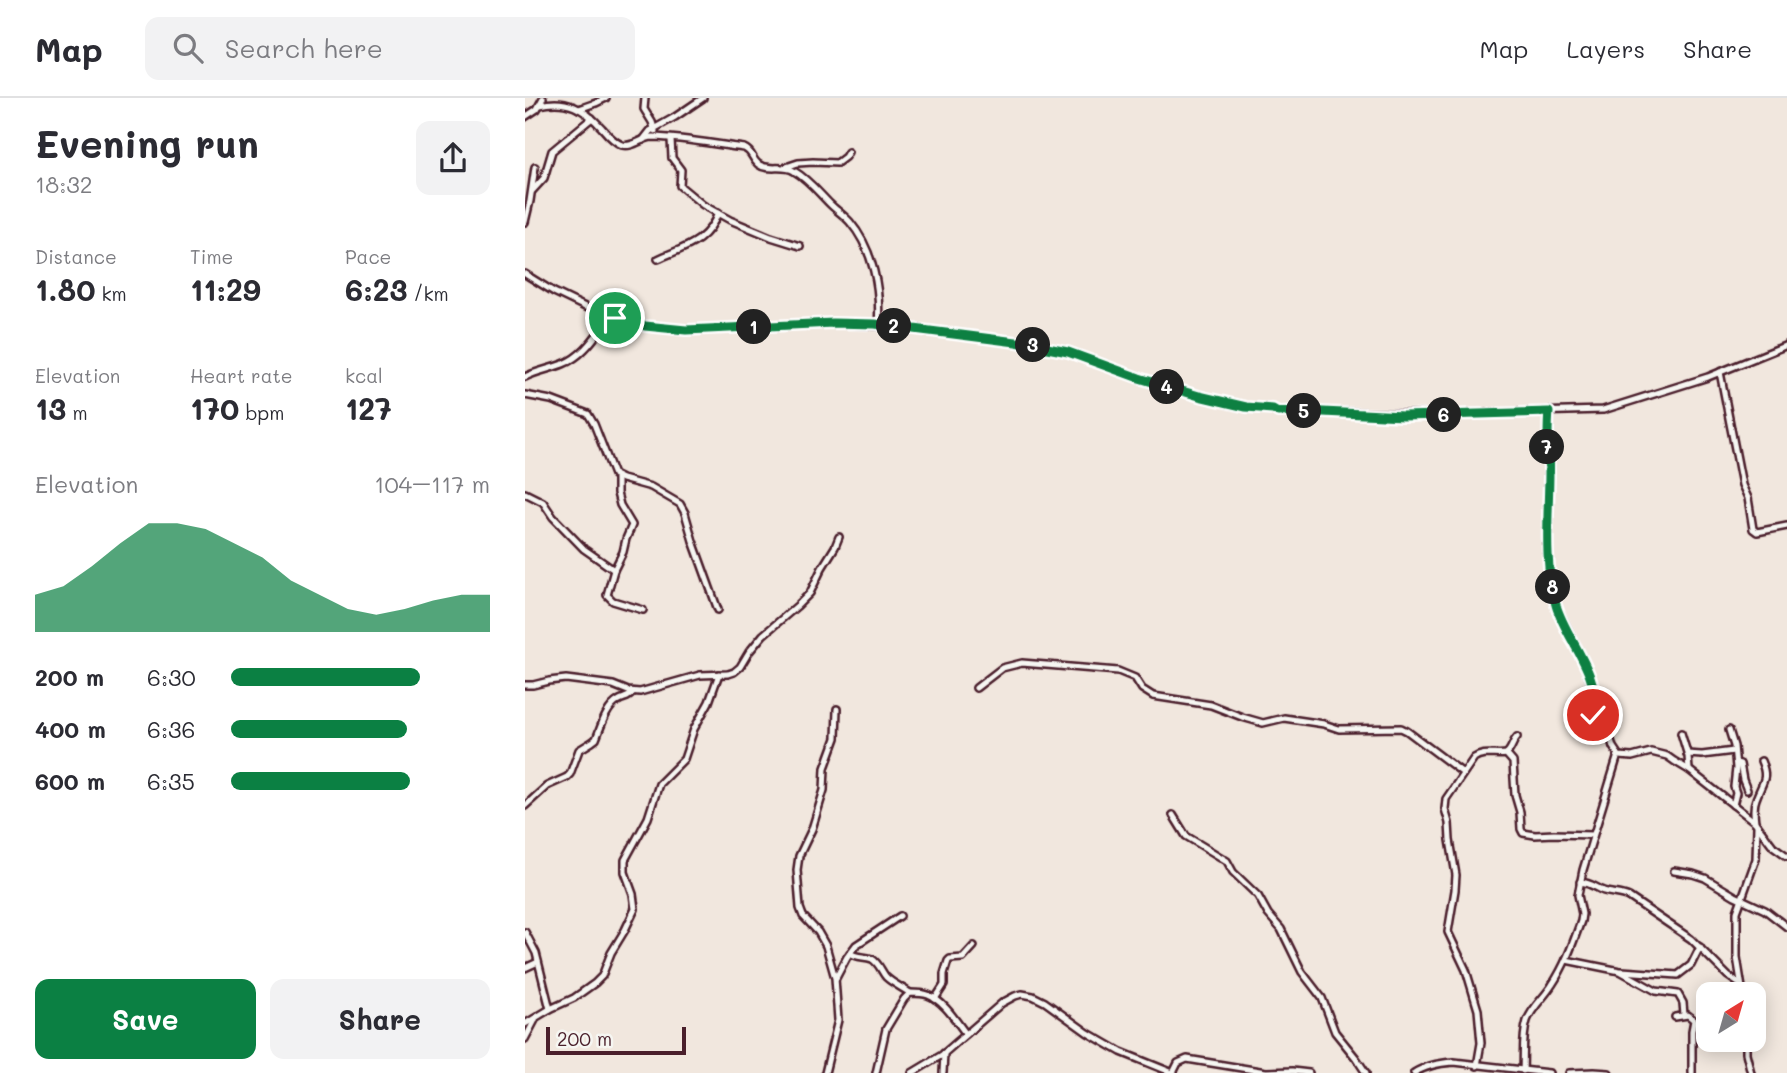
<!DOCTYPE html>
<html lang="en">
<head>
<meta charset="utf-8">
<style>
	body { margin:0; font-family:Mali,sans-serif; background:#f2f2f3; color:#2b2b33; height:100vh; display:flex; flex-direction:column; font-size:26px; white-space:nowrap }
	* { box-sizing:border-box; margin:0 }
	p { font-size:23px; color:#7c7c81 }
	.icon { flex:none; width:38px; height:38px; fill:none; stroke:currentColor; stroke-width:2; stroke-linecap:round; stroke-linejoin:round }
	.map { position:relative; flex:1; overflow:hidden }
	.panel { display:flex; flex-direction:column; background:#fff; width:525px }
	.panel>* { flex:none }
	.needle { width:46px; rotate:37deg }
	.tools { position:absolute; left:1171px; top:884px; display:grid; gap:14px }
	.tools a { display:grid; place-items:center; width:70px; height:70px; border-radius:14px; background:#fff; box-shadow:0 4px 18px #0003; font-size:35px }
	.scale { position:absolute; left:21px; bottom:18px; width:140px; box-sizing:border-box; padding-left:7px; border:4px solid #4a1f2b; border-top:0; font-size:19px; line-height:24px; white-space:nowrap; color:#4a1f2b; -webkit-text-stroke:5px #f6f6f2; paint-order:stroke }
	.pin { position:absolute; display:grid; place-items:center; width:60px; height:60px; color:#fff; margin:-30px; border:4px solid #fff; border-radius:50%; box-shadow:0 2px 7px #0007 }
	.km { position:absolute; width:35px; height:35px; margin:-18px; border-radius:50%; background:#222; color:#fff; font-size:19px; line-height:35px; text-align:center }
	.round { display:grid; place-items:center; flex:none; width:74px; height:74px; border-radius:14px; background:#f2f2f3 }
	.summary { display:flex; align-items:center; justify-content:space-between; height:119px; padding:0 35px }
	h1 { font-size:38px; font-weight:700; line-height:52px }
	.figures { display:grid; grid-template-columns:repeat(3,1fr); gap:10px; height:119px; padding:7px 35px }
	.figures div { display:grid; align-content:center }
	.figures b { font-size:30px; font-weight:700 }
	.figures small { font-size:19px; font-weight:400 }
	.figures p { font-size:19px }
	.chart { height:196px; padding:14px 35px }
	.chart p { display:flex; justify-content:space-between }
	.chart svg { width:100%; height:126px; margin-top:7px; fill:#0b8043; opacity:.7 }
	.action { display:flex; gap:14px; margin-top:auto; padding:14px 35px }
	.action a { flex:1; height:80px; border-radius:14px; background:#0b8043; color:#fff; font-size:28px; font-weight:700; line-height:80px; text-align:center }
	.action a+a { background:#f2f2f3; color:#2b2b33 }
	ul { padding:0 35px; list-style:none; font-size:23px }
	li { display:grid; grid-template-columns:112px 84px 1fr; align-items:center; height:52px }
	li i { height:18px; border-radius:9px; background:#0b8043 }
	header { display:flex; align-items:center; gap:42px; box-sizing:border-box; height:98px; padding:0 35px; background:#fff; border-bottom:2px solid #e1e1e2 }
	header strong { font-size:33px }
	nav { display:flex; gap:38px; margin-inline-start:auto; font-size:24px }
	.search { width:490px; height:63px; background:#f2f2f3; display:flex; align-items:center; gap:18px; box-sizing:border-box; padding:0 24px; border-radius:14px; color:#7c7c81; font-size:26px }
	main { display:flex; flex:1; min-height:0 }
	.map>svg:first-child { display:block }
</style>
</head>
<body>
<header>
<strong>Map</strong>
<div class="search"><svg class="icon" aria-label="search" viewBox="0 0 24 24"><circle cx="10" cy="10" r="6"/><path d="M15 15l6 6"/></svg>Search here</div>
<nav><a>Map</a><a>Layers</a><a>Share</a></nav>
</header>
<main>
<section class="panel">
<div class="summary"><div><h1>Evening run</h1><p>18:32</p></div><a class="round"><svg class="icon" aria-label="share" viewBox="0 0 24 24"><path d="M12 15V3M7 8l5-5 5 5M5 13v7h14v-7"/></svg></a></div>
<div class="figures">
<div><p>Distance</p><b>1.80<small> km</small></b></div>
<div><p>Time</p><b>11:29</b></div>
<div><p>Pace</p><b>6:23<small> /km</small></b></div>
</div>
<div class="figures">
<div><p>Elevation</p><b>13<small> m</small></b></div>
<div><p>Heart rate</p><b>170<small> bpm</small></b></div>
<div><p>kcal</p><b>127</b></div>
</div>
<div class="chart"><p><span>Elevation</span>104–117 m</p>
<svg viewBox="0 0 160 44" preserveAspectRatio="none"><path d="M0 44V31L10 28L20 21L30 13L40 6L50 6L60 8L70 13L80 18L90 26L100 31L110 36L120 38L130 36L140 33L150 31L160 31V44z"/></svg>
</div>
<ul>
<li><b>200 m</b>6:30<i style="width:73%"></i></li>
<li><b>400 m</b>6:36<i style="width:68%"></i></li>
<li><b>600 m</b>6:35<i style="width:69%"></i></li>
</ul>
<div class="action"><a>Save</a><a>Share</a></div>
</section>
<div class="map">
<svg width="1262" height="975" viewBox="0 0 1262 975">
	<rect width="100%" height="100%" fill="#f1e7de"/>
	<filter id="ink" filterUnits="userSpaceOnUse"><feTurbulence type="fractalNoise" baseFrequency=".0143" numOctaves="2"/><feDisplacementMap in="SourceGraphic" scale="14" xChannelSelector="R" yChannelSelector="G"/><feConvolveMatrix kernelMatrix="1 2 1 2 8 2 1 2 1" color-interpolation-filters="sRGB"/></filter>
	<g filter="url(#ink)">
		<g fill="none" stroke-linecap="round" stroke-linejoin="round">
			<g stroke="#4a1f2b" stroke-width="10">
				<g id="minor">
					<path d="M120,0L119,11L127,24L130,33"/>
					<path d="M15,7C41,0 60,11 77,30C82,36 89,44 97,47C108,50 118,39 128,39C159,40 188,46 219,50C228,54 226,60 233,66C243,74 258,66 269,73C283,81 293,94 305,106C311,112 319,117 325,124C348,151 356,192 353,226"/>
					<path d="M54,11L71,5L81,0"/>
					<path d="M0,19L12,11L18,0"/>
					<path d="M146,41L147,60L156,72L155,88L178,107L205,122L246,139L275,148"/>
					<path d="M118,42L125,33L150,19L178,0"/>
					<path d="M261,69L273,65L288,64L312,65L320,59L323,54"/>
					<path d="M7,93L19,80L27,53L67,20"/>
					<path d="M0,124L5,103L10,69"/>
					<path d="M133,161C159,149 182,145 193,115"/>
					<path d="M0,176L29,194L60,209L85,219L120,228L161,232L308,225L377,229L491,244L543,254L614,280L639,288L701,305L721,309L748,311L753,314L778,313L908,317L1078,312L1183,279L1262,247"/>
					<path d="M1195,274L1217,387L1223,400L1228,431L1232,434L1262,428"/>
					<path d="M0,279C12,273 25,271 38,266C59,258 71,237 85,219"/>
					<path d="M0,297L26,302L63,316L69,326L89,377L97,381L126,389L155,406L160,415L168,443L193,512"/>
					<path d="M1024,314L1022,338L1024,371L1022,448L1024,471L1031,508L1060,566L1067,589L1070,604L1065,629C1070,635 1078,631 1084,635L1088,649L1094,658L1107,659L1126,654L1142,658L1149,663L1164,672L1230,724L1248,748L1262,758"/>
					<path d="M92,380V395L95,407L107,427L101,441L98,454L89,472L82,497L88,503L118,512"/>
					<path d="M0,395L18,404L28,419L59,451L89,472"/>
					<path d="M0,587H8L24,583L41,581L88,587L103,593L115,594L175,577L203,576L209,574L215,569L224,554L238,537L272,508L285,495L297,470L310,449L314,439"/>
					<path d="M451,590L477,570L497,565L593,573L610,580L617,591L628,598L686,607L717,619L738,625L759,620L799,626L814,631L876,630L882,633L938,675"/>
					<path d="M1204,632L1209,648L1211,670L1209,689L1211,695L1208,707"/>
					<path d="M1156,635L1163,658L1164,672"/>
					<path d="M981,656L988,664L990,697L995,714L996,731L998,735L1010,737L1029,736L1068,737"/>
					<path d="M1162,656L1177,657L1209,653"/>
					<path d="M1211,665L1215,666L1218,682L1222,692"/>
					<path d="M0,708L22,688L42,679L45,676L54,652L67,644L71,641C76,629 81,610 93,603C99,599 103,601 108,594"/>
					<path d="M648,717L661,738L702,763L708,774L733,798L743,816L756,831L777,874L797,900L810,934L831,960L841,975"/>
					<path d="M1230,724C1229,716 1228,708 1231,701C1237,684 1244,681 1236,663"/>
					<path d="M1149,773L1168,776L1180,780L1210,798L1240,812L1262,829"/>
					<path d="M1055,784C1067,785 1069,789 1079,793C1088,796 1096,795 1104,799L1166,841L1203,878L1216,887"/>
					<path d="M0,834L11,855L25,911"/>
					<path d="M325,855C332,860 339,858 347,861C354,865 356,873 361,879C367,885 378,890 385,895"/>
					<path d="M1041,862L1095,873L1131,893L1153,896L1158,905L1159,917"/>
					<path d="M0,870L13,864"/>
					<path d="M1097,873L1153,877L1166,867L1175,849"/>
					<path d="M311,880L322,859L331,847L375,818"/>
					<path d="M1218,896L1212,859V814L1231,761L1232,728"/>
					<path d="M410,901L419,887V876L423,863L425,861L438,860L449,848"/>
					<path d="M1150,919L1163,917L1169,922L1167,933V975"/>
					<path d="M0,926L25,911L49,900L70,885L77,878L86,855L100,832L110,811L108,796L100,774V762L123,720L134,686L159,661L169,631L184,604L194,576"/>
					<path d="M0,941L10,922"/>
					<path d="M1221,942V955L1226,975"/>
					<path d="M952,968L956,945L953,912L941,872L923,834L930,792L931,777L925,742L924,725L920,711L921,701L949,660C959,653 970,658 981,656C987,652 987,644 992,639"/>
					<path d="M998,973C999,956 997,939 1002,923C1007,909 1019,900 1027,887C1040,868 1048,845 1056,823L1057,816L1053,797L1058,772L1093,657"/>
					<path d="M300,975L313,922L310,880L301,848L293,834L278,818L275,810L272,772L274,758L287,731L299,692L300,670L311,640L312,611"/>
					<path d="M351,975L361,931L379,901L385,895C391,895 398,895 403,897C419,903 431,923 441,936"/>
					<path d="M387,975L417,957L477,905L490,898L497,896L508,898L520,904L563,935L596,954L648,975"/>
					<path d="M418,975L419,955"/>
					<path d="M648,975L653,965L662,961L741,974L767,973L784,975"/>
					<path d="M889,975C901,967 915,965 929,964L1024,975"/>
					<path d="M1044,975L1069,974L1084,975"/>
				</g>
			</g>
			<use href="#minor" stroke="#f6f6f2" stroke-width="5"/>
		</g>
	</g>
	<g fill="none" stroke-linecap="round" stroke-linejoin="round" filter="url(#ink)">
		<g stroke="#fff" stroke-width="14">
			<path id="route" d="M90,220L120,228L161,232L308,225L350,226L491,244L543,254L614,280L674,298L721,309L748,311L753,314L778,313L878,318L1024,314C1022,334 1023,353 1024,373C1024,417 1018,463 1031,507C1041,542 1078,578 1068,617"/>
		</g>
		<use href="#route" stroke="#0b8043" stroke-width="9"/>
	</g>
</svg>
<div class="tools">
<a><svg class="needle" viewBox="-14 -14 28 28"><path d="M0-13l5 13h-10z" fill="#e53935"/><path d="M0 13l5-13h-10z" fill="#7c7c81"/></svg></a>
</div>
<div class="scale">200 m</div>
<div class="pin" style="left:90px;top:220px;background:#1e9e55"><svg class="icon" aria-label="arrive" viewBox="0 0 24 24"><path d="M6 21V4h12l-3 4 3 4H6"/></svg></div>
<div class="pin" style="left:1068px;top:617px;background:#d93025"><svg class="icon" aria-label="check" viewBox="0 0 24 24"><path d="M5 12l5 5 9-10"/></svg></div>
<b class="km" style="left:229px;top:229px">1</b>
<b class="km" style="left:369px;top:228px">2</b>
<b class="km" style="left:508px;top:247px">3</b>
<b class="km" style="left:642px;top:289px">4</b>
<b class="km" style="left:779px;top:313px">5</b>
<b class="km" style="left:919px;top:317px">6</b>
<b class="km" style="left:1022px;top:349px">7</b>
<b class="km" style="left:1028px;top:489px">8</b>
</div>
</main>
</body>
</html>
